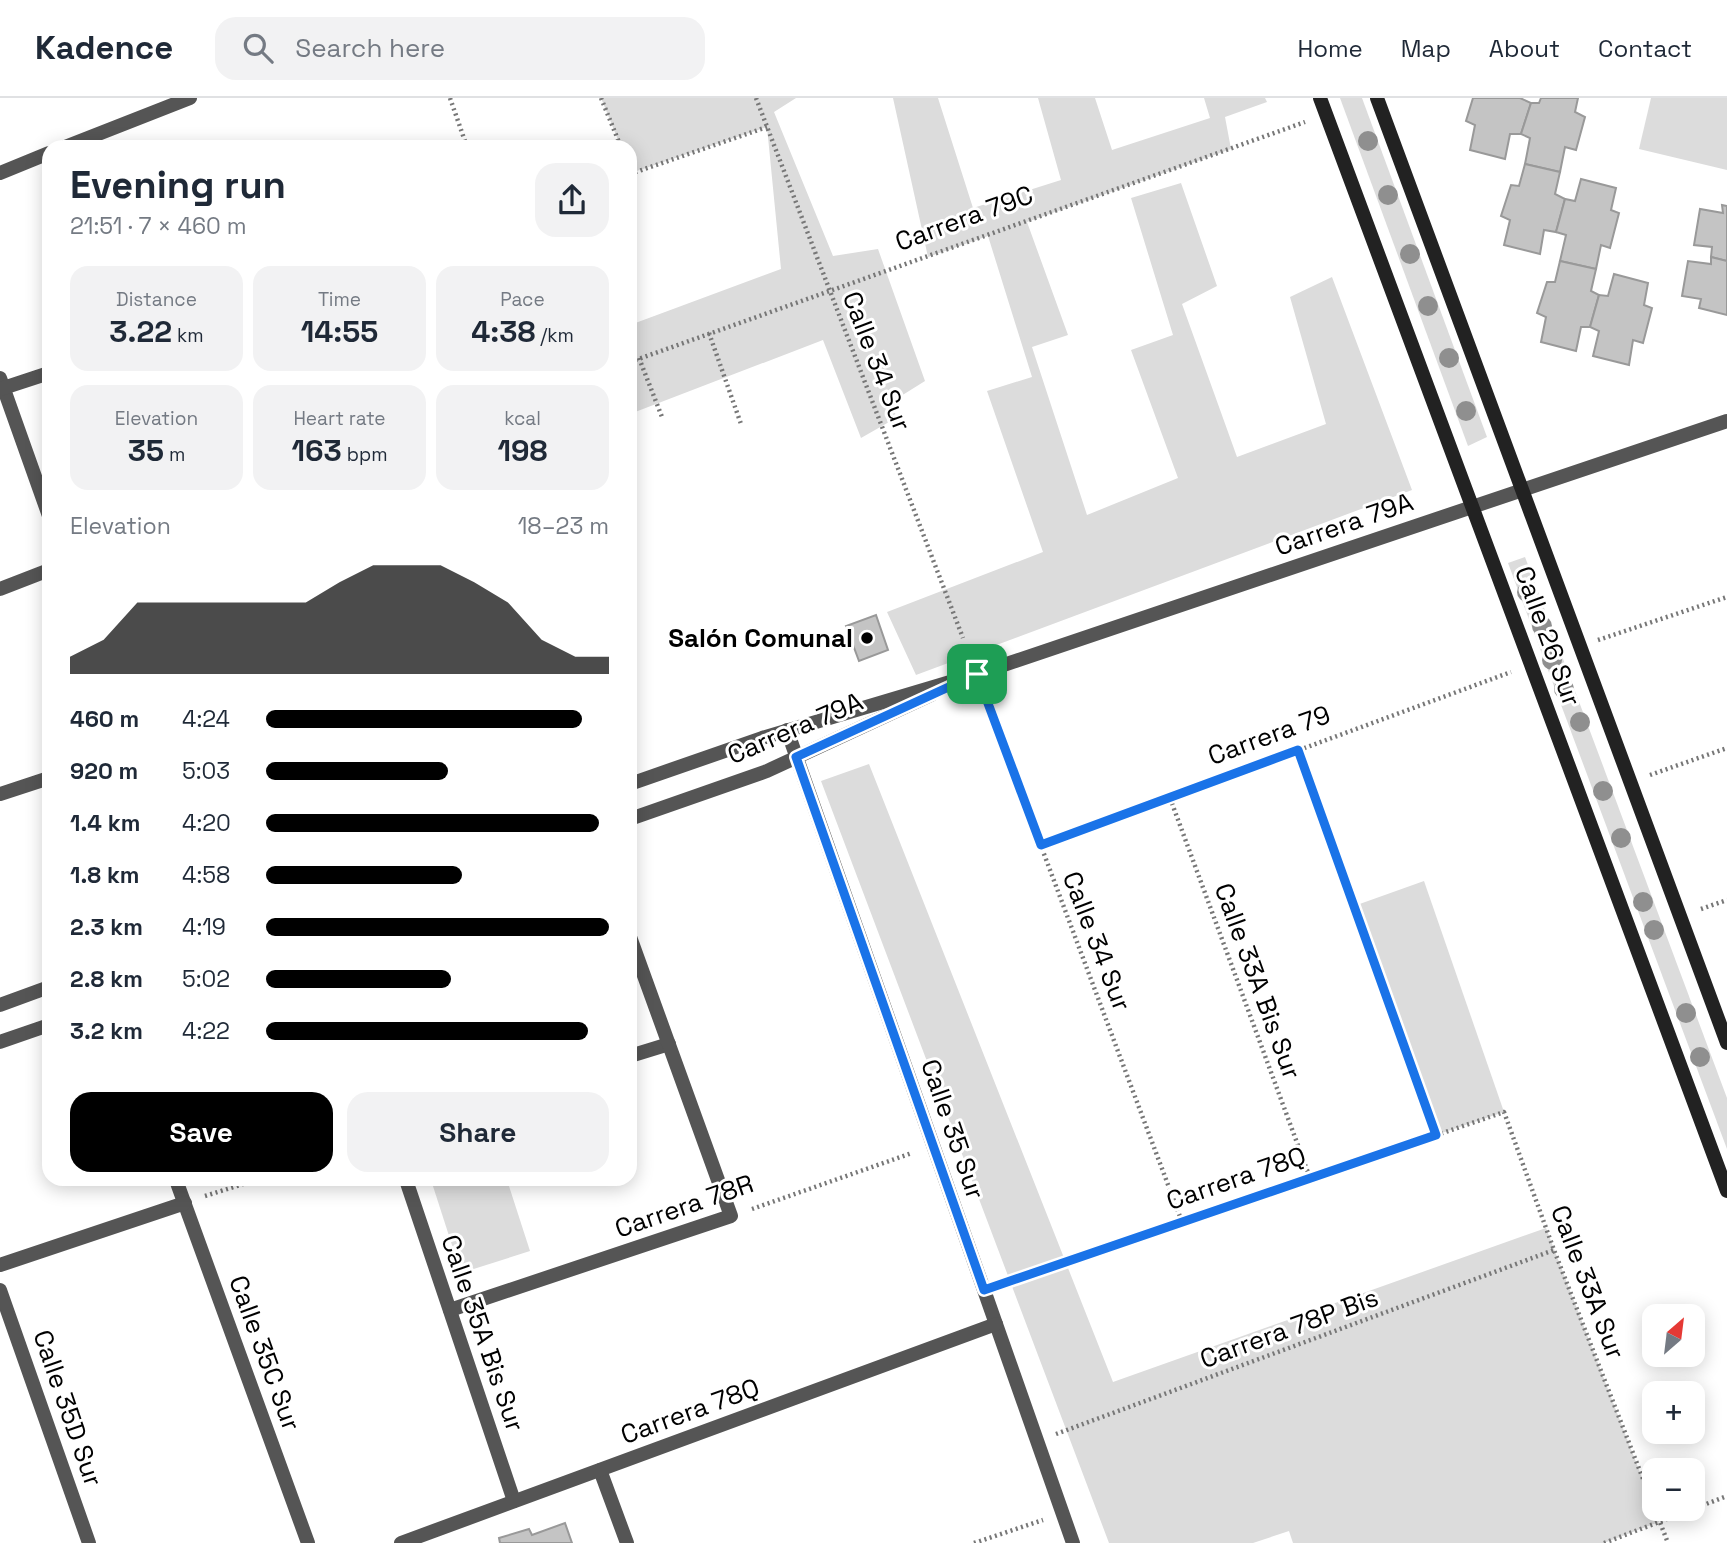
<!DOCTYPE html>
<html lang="en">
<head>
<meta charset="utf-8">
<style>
	body { margin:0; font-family:"Space Grotesk",sans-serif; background:#f2f2f3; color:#1f2937; height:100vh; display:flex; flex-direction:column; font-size:26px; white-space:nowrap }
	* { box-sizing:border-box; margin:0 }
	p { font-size:23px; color:#747a83 }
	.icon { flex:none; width:38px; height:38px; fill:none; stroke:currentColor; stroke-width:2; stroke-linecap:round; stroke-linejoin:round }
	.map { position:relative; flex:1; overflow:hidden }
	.sheet { position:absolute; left:42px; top:42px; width:595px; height:1046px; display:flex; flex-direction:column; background:#fff; border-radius:21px; box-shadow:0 4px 18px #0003 }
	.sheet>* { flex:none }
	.needle { width:46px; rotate:28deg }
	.tools { position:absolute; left:1642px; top:1206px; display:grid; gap:14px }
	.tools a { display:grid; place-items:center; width:63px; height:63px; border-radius:14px; background:#fff; box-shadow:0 4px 18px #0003; font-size:35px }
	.pin { position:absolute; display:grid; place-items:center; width:60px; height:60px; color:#fff; margin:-30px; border-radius:14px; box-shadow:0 4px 10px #0006 }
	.round { display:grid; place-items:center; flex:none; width:74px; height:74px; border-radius:21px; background:#f2f2f3 }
	.overview { display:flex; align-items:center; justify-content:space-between; height:119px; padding:0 28px }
	h1 { font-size:38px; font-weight:700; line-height:52px }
	.metrics { display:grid; grid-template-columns:repeat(3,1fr); gap:10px; height:119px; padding:7px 28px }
	.metrics div { display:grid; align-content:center; border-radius:18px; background:#f2f2f3; text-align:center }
	.metrics b { font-size:30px; font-weight:700 }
	.metrics small { font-size:19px; font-weight:400 }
	.metrics p { font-size:19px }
	.chart { height:196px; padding:14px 28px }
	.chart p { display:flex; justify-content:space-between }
	.chart svg { width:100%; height:126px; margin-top:7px; fill:#000; opacity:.7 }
	.cta { display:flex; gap:14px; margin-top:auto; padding:14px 28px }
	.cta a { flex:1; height:80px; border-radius:21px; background:#000; color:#fff; font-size:28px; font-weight:700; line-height:80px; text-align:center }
	.cta a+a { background:#f2f2f3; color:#1f2937 }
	ul { padding:0 28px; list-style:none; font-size:23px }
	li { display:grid; grid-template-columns:112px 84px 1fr; align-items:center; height:52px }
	li i { height:18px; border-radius:9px; background:#000 }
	header { display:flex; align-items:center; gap:42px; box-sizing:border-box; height:98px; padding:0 35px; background:#fff; border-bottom:2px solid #e0e1e3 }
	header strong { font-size:33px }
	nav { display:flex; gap:38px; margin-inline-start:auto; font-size:24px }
	.search { width:490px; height:63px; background:#f2f2f3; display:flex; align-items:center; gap:18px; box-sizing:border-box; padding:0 24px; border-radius:21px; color:#747a83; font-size:26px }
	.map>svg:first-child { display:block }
</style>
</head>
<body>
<header>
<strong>Kadence</strong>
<div class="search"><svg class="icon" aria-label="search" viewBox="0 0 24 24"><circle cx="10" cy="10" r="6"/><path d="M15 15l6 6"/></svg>Search here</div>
<nav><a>Home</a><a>Map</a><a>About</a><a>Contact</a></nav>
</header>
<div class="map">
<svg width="1727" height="1445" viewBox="0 0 1727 1445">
	<rect width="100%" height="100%" fill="#fff"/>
	<g fill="#dcdcdc">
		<path d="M601,0H796L774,14L833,158L878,151L925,283L893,303L896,320L861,340L823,242L630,316V227L781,171L767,29L631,75L630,49H621Z"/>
		<path d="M893,0H938L973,110L1061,82L1038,0H1095L1112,52L1210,20L1204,0H1265L1267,4L1225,19L1231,51L1027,124L1068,237L1032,249L1087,417L1178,380L1131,252L1173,237L1131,100L1181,85L1217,188L1182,206L1237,359L1326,326L1290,199L1332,179L1412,392L916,577L887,514L1043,454L987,293L1032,279L988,138L928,159Z"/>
		<path d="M1340,0H1362L1487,339L1468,348Z"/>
		<path d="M1651,0H1727V72L1639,51Z"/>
		<path d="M1525,459L1727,1000V1051L1508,465Z"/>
		<path d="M869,666L1113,1284L1546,1130L1659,1424L1604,1445H1293L1289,1433L1253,1445H1109L821,683Z"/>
		<path d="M1424,783L1504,1014L1436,1037L1354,808Z"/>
		<path d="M431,1082H507L530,1153L461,1175Z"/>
	</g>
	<g fill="#c4c4c4" stroke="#999" stroke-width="2">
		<path d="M1473,0H1520L1531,5L1521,36H1510L1505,61L1470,52L1475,27L1466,23Z"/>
		<path d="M1541,0H1578L1575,14L1585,19L1576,52L1565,49L1560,74L1525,66L1530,40L1521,36L1531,5H1539Z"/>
		<path d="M1525,66L1560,74L1555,96L1565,101L1556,134L1544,132L1540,156L1504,147L1510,122L1501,118L1511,87L1519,88Z"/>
		<path d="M1581,81L1616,90L1611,112L1619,115L1610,150L1601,147L1596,171L1560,163L1566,137L1556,134L1565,101L1575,103Z"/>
		<path d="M1722,107L1727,108V163L1711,159L1712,149L1694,147L1700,111L1723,115Z"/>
		<path d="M1711,159L1727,163V217L1699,210L1701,201L1682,198L1688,163L1711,166Z"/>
		<path d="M1560,163L1596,171L1591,193L1599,197L1590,229H1581L1576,253L1541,244L1546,219L1537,215L1547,184H1555Z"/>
		<path d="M1614,176L1648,185L1644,207L1652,210L1643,245L1633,242L1629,267L1593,258L1599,233L1590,229L1599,197L1608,198Z"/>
		<path d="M876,517L888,552L859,563L846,528Z"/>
		<path d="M565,1425L572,1445H500L499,1440L529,1431L532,1437Z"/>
	</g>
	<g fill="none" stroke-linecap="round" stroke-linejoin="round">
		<g stroke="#777" stroke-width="4.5" stroke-dasharray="2 3.5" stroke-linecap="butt">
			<path d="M450,0L467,49"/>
			<path d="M601,0L621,49"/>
			<path d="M756,0L963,540"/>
			<path d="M630,76L767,29"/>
			<path d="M709,235L741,326"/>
			<path d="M639,260L662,319"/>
			<path d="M630,264L1305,24"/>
			<path d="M1598,542L1727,499"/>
			<path d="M984,596L1182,1124"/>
			<path d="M1298,652L1436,1037"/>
			<path d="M1650,677L1727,650"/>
			<path d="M1170,700L1310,1080"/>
			<path d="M1041,747L1511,574"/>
			<path d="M1701,811L1727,802"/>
			<path d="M205,1098L256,1082"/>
			<path d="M752,1111L912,1055"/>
			<path d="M1004,1185L1504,1014L1554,1152L1668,1445"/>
			<path d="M1056,1336L1554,1152"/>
			<path d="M974,1445L1043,1422"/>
			<path d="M1604,1445L1727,1398"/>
		</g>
		<g stroke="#555" stroke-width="14">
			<path d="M65,49L190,0"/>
			<path d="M0,75L49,55"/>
			<path d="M0,280L49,418"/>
			<path d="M0,291L49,275"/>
			<path d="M0,491L49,472"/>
			<path d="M787,632L1073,1445"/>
			<path d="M0,696L49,680"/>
			<path d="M630,958L669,946"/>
			<path d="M176,1082L308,1445"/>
			<path d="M406,1082L514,1403"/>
			<path d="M0,1167L185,1105"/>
			<path d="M0,1192L89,1445"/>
			<path d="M450,1212L731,1118L630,839"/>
			<path d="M600,1372L627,1445"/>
			<path d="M401,1445L996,1226"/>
		</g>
		<g stroke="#555" stroke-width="14">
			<path d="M630,686L762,640L977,576L1727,323"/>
			<path d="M630,721L767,673L931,597"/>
			<path d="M0,907L49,889"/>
			<path d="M0,944L49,927"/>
		</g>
		<g stroke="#222" stroke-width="14">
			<path d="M1320,0L1727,1093"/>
			<path d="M1377,0L1727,945"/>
		</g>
	</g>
	<g fill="#8f8f8f">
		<circle cx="1368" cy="43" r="10"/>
		<circle cx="1388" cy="97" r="10"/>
		<circle cx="1410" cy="156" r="10"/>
		<circle cx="1428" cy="208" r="10"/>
		<circle cx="1449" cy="260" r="10"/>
		<circle cx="1466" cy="313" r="10"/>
		<circle cx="1527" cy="494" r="10"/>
		<circle cx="1542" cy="528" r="10"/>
		<circle cx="1552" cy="562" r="10"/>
		<circle cx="1564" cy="591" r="10"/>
		<circle cx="1580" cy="624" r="10"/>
		<circle cx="1603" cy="693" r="10"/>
		<circle cx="1621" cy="740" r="10"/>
		<circle cx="1643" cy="804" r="10"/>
		<circle cx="1654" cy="832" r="10"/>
		<circle cx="1686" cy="915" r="10"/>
		<circle cx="1700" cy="959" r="10"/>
	</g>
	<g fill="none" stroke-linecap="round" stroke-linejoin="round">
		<g stroke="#fff" stroke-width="14">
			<path id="route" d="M977,576L1041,747L1298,652L1436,1037L984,1192L796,659Z"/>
		</g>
		<use href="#route" stroke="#1a73e8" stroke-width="9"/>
	</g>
	<circle fill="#000" stroke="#fff" stroke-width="2.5" cx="867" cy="540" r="7"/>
	<g text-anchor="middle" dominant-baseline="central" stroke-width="6" stroke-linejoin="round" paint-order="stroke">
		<g font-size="26" fill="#000" stroke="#fff">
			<text transform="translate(964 120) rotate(-20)">Carrera 79C</text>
			<text transform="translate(877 263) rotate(69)">Calle 34 Sur</text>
			<text transform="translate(1344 426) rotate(-19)">Carrera 79A</text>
			<text transform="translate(1548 538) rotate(70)">Calle 26 Sur</text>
			<text transform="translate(795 630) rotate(-23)">Carrera 79A</text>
			<text transform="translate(1269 637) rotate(-20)">Carrera 79</text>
			<text transform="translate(1097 843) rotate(69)">Calle 34 Sur</text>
			<text transform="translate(1258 883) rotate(70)">Calle 33A Bis Sur</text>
			<text transform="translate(953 1031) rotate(71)">Calle 35 Sur</text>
			<text transform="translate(1236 1080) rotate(-19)">Carrera 78Q</text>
			<text transform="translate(684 1108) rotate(-19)">Carrera 78R</text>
			<text transform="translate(1588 1184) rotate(69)">Calle 33A Sur</text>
			<text transform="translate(1289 1230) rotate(-20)">Carrera 78P Bis</text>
			<text transform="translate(483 1235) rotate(71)">Calle 35A Bis Sur</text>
			<text transform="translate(265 1255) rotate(70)">Calle 35C Sur</text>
			<text transform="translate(68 1310) rotate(71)">Calle 35D Sur</text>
			<text transform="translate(690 1313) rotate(-20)">Carrera 78Q</text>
		</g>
		<g font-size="26" font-weight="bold" fill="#000" stroke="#fff" text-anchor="end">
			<text x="853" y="540">Salón Comunal</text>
		</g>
	</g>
</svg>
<div class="tools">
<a><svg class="needle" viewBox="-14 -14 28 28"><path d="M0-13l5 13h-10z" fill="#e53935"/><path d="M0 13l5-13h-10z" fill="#747a83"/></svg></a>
<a>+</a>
<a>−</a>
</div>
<div class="pin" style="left:977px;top:576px;background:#1e9e55"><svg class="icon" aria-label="arrive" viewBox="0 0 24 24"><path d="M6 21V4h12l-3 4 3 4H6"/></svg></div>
<section class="sheet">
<div class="overview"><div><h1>Evening run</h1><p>21:51 · 7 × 460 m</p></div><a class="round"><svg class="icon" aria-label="share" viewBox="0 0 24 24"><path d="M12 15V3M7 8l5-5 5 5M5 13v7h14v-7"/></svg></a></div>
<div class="metrics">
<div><p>Distance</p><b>3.22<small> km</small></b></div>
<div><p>Time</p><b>14:55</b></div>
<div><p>Pace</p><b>4:38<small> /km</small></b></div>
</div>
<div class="metrics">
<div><p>Elevation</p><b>35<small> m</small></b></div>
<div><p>Heart rate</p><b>163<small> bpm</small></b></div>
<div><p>kcal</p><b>198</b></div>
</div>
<div class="chart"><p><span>Elevation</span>18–23 m</p>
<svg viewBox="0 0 160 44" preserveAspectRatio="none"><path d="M0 44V38L10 32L20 19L30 19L40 19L50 19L60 19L70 19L80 12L90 6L100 6L110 6L120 12L130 19L140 32L150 38L160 38V44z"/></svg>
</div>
<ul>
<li><b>460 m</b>4:24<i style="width:92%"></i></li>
<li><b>920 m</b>5:03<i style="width:53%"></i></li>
<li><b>1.4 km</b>4:20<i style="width:97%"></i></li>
<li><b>1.8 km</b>4:58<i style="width:57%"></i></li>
<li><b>2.3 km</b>4:19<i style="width:100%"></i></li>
<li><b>2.8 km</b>5:02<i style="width:54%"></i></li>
<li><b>3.2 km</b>4:22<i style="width:94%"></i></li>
</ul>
<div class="cta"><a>Save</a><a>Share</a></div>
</section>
</div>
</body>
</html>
